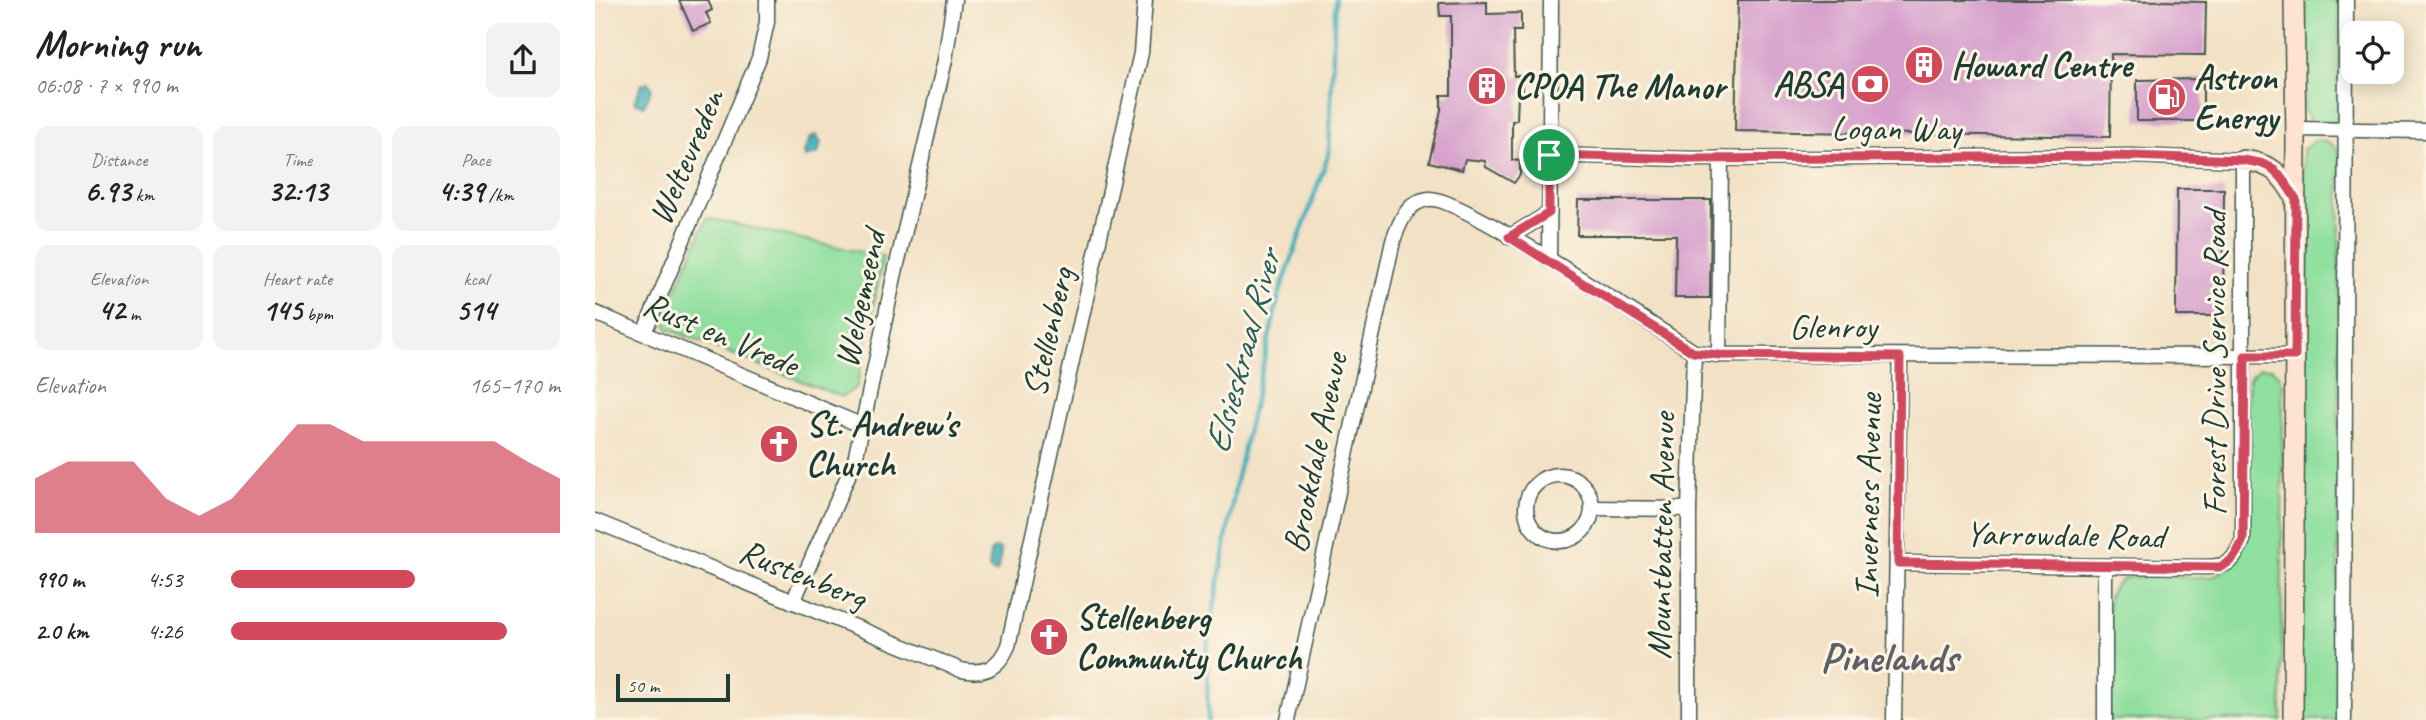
<!DOCTYPE html>
<html lang="en">
<head>
<meta charset="utf-8">
<style>
	body { margin:0; font-family:Caveat,sans-serif; background:#f2f2f2; color:#222; height:100vh; display:flex; flex-direction:column; font-size:26px; white-space:nowrap }
	* { box-sizing:border-box; margin:0 }
	p { font-size:23px; color:#767676 }
	.icon { flex:none; width:38px; height:38px; fill:none; stroke:currentColor; stroke-width:2; stroke-linecap:round; stroke-linejoin:round }
	.map { position:relative; flex:1; overflow:hidden }
	.drawer { display:flex; flex-direction:column; background:#fff; width:595px }
	.drawer>* { flex:none }
	.fabs { position:absolute; left:1746px; top:21px; display:grid; gap:14px }
	.fabs a { display:grid; place-items:center; width:63px; height:63px; border-radius:14px; background:#fff; box-shadow:0 4px 18px #0003; font-size:35px }
	.scale { position:absolute; left:21px; bottom:18px; width:114px; box-sizing:border-box; padding-left:7px; border:4px solid #1f3d34; border-top:0; font-size:19px; line-height:24px; white-space:nowrap; color:#1f3d34; -webkit-text-stroke:5px #fcf5e5; paint-order:stroke }
	.pin { position:absolute; display:grid; place-items:center; width:60px; height:60px; color:#fff; margin:-30px; border:4px solid #fff; border-radius:50%; box-shadow:0 2px 7px #0007 }
	.round { display:grid; place-items:center; flex:none; width:74px; height:74px; border-radius:14px; background:#f2f2f2 }
	.summary { display:flex; align-items:center; justify-content:space-between; height:119px; padding:0 35px }
	h1 { font-size:38px; font-weight:700; line-height:52px }
	.metrics { display:grid; grid-template-columns:repeat(3,1fr); gap:10px; height:119px; padding:7px 35px }
	.metrics div { display:grid; align-content:center; border-radius:14px; background:#f2f2f2; text-align:center }
	.metrics b { font-size:30px; font-weight:700 }
	.metrics small { font-size:19px; font-weight:400 }
	.metrics p { font-size:19px }
	.chart { height:196px; padding:14px 35px }
	.chart p { display:flex; justify-content:space-between }
	.chart svg { width:100%; height:126px; margin-top:7px; fill:#d1495b; opacity:.7 }
	ul { padding:0 35px; list-style:none; font-size:23px }
	li { display:grid; grid-template-columns:112px 84px 1fr; align-items:center; height:52px }
	li i { height:18px; border-radius:9px; background:#d1495b }
	main { display:flex; flex:1; min-height:0 }
	.map>svg:first-child { display:block }
</style>
</head>
<body>
<main>
<section class="drawer">
<div class="summary"><div><h1>Morning run</h1><p>06:08 · 7 × 990 m</p></div><a class="round"><svg class="icon" aria-label="share" viewBox="0 0 24 24"><path d="M12 15V3M7 8l5-5 5 5M5 13v7h14v-7"/></svg></a></div>
<div class="metrics">
<div><p>Distance</p><b>6.93<small> km</small></b></div>
<div><p>Time</p><b>32:13</b></div>
<div><p>Pace</p><b>4:39<small> /km</small></b></div>
</div>
<div class="metrics">
<div><p>Elevation</p><b>42<small> m</small></b></div>
<div><p>Heart rate</p><b>145<small> bpm</small></b></div>
<div><p>kcal</p><b>514</b></div>
</div>
<div class="chart"><p><span>Elevation</span>165–170 m</p>
<svg viewBox="0 0 160 44" preserveAspectRatio="none"><path d="M0 44V25L10 19L20 19L30 19L40 32L50 38L60 32L70 19L80 6L90 6L100 12L110 12L120 12L130 12L140 12L150 19L160 25V44z"/></svg>
</div>
<ul>
<li><b>990 m</b>4:53<i style="width:56%"></i></li>
<li><b>2.0 km</b>4:26<i style="width:84%"></i></li>
</ul>
</section>
<div class="map">
<svg width="1831" height="720" viewBox="0 0 1831 720">
	<rect width="100%" height="100%" fill="#fcf5e5"/>
	<filter id="ink" filterUnits="userSpaceOnUse"><feTurbulence type="fractalNoise" baseFrequency=".0143" numOctaves="2"/><feDisplacementMap in="SourceGraphic" scale="14" xChannelSelector="R" yChannelSelector="G"/><feConvolveMatrix kernelMatrix="1 2 1 2 8 2 1 2 1" color-interpolation-filters="sRGB"/></filter>
	<filter id="wash" filterUnits="userSpaceOnUse"><feTurbulence type="fractalNoise" baseFrequency=".00686" numOctaves="4" result="noise"/><feDisplacementMap in="SourceGraphic" scale="28" xChannelSelector="R" yChannelSelector="G"/><feGaussianBlur stdDeviation="1.57" result="paint"/><feColorMatrix in="noise" values="0 0 0 0 0 0 0 0 0 0 0 0 0 0 0 0 0 1.4 0 .05"/><feComposite in="paint" operator="in"/></filter>
	<g filter="url(#wash)">
		<rect width="100%" height="100%" fill="#f2e1c4"/>
		<g fill="#8fdf9e" stroke="#578e69" stroke-width="2">
			<path d="M1711,0H1744L1745,116L1739,123L1715,120L1709,111Z"/>
			<path d="M1721,140C1733,142 1739,143 1745,154L1742,720H1704L1708,149Z"/>
			<path d="M112,218L288,257L262,387L247,397L73,329L68,320Z"/>
			<path d="M1664,368H1677L1684,375L1688,383L1686,720H1513L1514,596C1519,585 1524,580 1535,577H1616L1635,567L1644,560L1654,378Z"/>
		</g>
		<g fill="#40afbb" stroke="#307678" stroke-width="2">
			<path d="M53,82L57,88L49,106L39,102L47,84Z"/>
			<path d="M221,135L226,142L223,154L210,157L209,152L215,138Z"/>
			<path d="M399,548L405,549L406,552L403,569L401,572L394,569L395,552Z"/>
		</g>
		<g fill="none" stroke-linecap="round" stroke-linejoin="round">
			<path stroke="#40afbb" stroke-width="4.5" d="M613,720L612,648L642,477L684,295L734,153L740,0"/>
		</g>
		<g id="blocks">
			<g fill="#d69fcc">
				<path d="M84,0H113L117,10L111,13L116,23L98,31Z"/>
				<path d="M1143,0H1517L1611,2L1610,55L1516,54L1515,137L1140,131Z"/>
				<path d="M892,2V14L926,13V31H918L919,76H928V96H923L922,120L917,121V160L925,161V175L919,183L891,167L890,161L870,159L867,170L834,162L846,110V95H856V16H845L844,3Z"/>
				<path d="M1608,79V121H1542V80Z"/>
				<path d="M1582,189H1629L1628,316H1581Z"/>
				<path d="M983,200H1116L1115,298H1080L1081,235H982Z"/>
			</g>
		</g>
	</g>
	<g filter="url(#ink)">
		<use href="#blocks" fill-opacity="0" stroke="#3f564a" stroke-width="2"/>
		<g fill="none" stroke-linecap="round" stroke-linejoin="round">
			<g stroke="#3f564a" stroke-width="17">
				<g id="street">
					<path d="M1701,129L1831,131"/>
					<path d="M954,155L1096,159L1537,156L1648,160V540C1638,561 1636,566 1612,567L1303,563"/>
					<path d="M914,237L954,213"/>
					<path d="M954,260L956,0"/>
					<path d="M0,313L268,426"/>
					<path d="M49,333L164,58L172,22V0"/>
					<path d="M1124,355L1126,158"/>
					<circle cx="964" cy="508" r="33"/>
					<path d="M997,508L1094,509"/>
					<path d="M0,521L366,670C390,675 403,668 413,646L546,53L550,0"/>
					<path d="M198,602L260,460L299,277L350,60L359,0"/>
					<path d="M693,720L798,241C804,224 812,201 834,199C864,195 1061,328 1099,352L1124,355L1700,356"/>
					<path d="M1094,720V509L1099,352"/>
					<path d="M1299,720L1305,357"/>
					<path d="M1510,720V566"/>
					<path d="M1749,720L1751,0"/>
				</g>
			</g>
			<g stroke="#3f564a" stroke-width="22">
				<g id="secondary">
					<path d="M1648,160C1677,164 1686,173 1700,198"/>
					<path d="M1698,720L1701,140L1699,0"/>
				</g>
			</g>
			<use href="#street" stroke="#fff" stroke-width="14"/>
			<use href="#secondary" stroke="#fee3d2" stroke-width="19"/>
		</g>
	</g>
	<g fill="none" stroke-linecap="round" stroke-linejoin="round" filter="url(#ink)">
		<g stroke="#fff" stroke-width="14">
			<path id="route" d="M954,155L1096,159L1536,156L1648,160L1665,163L1677,168L1687,178L1701,199L1700,356H1650L1648,540C1642,553 1639,561 1625,567L1303,563L1305,357L1124,355L1098,352L914,237L954,213Z"/>
		</g>
		<use href="#route" stroke="#d1495b" stroke-width="9"/>
	</g>
	<defs>
		<g id="building-disc" transform="scale(2.0125)"><circle r="9.5" fill="#d1495b" stroke="#fcf5e5"/><path d="M-4-6H4V6H1V3H-1V6H-4ZM-2.5-4.3h1.7v1.8h-1.7ZM.8-4.3h1.7v1.8H.8ZM-2.5-1h1.7V.8h-1.7ZM.8-1h1.7V.8H.8Z" fill="#fff"/></g>
		<g id="bank-disc" transform="scale(2.0125)"><circle r="9.5" fill="#d1495b" stroke="#fcf5e5"/><path d="M-6-4H6V4H-6ZM0-2.3a2.3 2.3 0 1 0 0 4.6a2.3 2.3 0 1 0 0-4.6Z" fill="#fff"/></g>
		<g id="fuel-disc" transform="scale(2.0125)"><circle r="9.5" fill="#d1495b" stroke="#fcf5e5"/><path d="M-5.5-6h7V0h2V4h1.3V-2.5L3-4.5l.8-.8L6-3V5H2.5V1h-1V6h-7ZM-4.2-4.7v3.2H.2V-4.7Z" fill="#fff"/></g>
		<g id="church-disc" transform="scale(2.0125)"><circle r="9.5" fill="#d1495b" stroke="#fcf5e5"/><path d="M-1.2-6h2.4v3.5h3.3v2.4h-3.3V6h-2.4V-.1h-3.3v-2.4h3.3Z" fill="#fff"/></g>
	</defs>
	<g fill-rule="evenodd">
		<use href="#building-disc" x="1329" y="65"/>
		<use href="#bank-disc" x="1275" y="84"/>
		<use href="#building-disc" x="892" y="86"/>
		<use href="#fuel-disc" x="1572" y="97"/>
		<use href="#church-disc" x="184" y="444"/>
		<use href="#church-disc" x="454" y="637"/>
	</g>
	<g text-anchor="middle" dominant-baseline="central" stroke-width="6" stroke-linejoin="round" paint-order="stroke">
		<g font-size="35" font-weight="bold" fill="#1f3d34" stroke="#fcf5e5" text-anchor="start">
			<text x="1356" y="65">Howard Centre</text>
			<text x="1599" y="77">Astron<tspan x="1599" dy="40">Energy</tspan></text>
			<text x="1248" y="84" text-anchor="end">ABSA</text>
			<text x="919" y="86">CPOA The Manor</text>
			<text x="211" y="424">St. Andrew's<tspan x="211" dy="40">Church</tspan></text>
			<text x="481" y="617">Stellenberg<tspan x="481" dy="40">Community Church</tspan></text>
		</g>
		<g font-size="35" fill="#1f3d34" stroke="#fcf5e5">
			<text x="1301" y="128">Logan Way</text>
			<text transform="translate(91 157) rotate(-67)">Weltevreden</text>
			<text transform="translate(265 299) rotate(-78)">Welgemeend</text>
			<text x="1238" y="326">Glenroy</text>
			<text transform="translate(453 332) rotate(-77)">Stellenberg</text>
			<text transform="translate(126 334) rotate(23)">Rust en Vrede</text>
			<text transform="translate(1619 363) rotate(-90)">Forest Drive Service Road</text>
			<text transform="translate(720 453) rotate(-78)">Brookdale Avenue</text>
			<text transform="translate(1273 496) rotate(-89)">Inverness Avenue</text>
			<text transform="translate(1470 535) rotate(1)">Yarrowdale Road</text>
			<text transform="translate(1066 536) rotate(-89)">Mountbatten Avenue</text>
			<text transform="translate(208 574) rotate(22)">Rustenberg</text>
		</g>
		<g font-size="37" font-style="italic" fill="#295f5c" stroke="#fcf5e5">
			<text transform="translate(647 352) rotate(-75)">Elsieskraal River</text>
		</g>
		<g font-size="42" font-weight="bold" fill="#5f5f69" stroke="#fcf5e5">
			<text x="1294" y="657">Pinelands</text>
		</g>
	</g>
</svg>
<div class="fabs">
<a><svg class="icon" aria-label="locate" viewBox="0 0 24 24"><circle cx="12" cy="12" r="6"/><path d="M12 2v4M12 18v4M2 12h4M18 12h4"/></svg></a>
</div>
<div class="scale">50 m</div>
<div class="pin" style="left:954px;top:155px;background:#1e9e55"><svg class="icon" aria-label="arrive" viewBox="0 0 24 24"><path d="M6 21V4h12l-3 4 3 4H6"/></svg></div>
</div>
</main>
</body>
</html>
